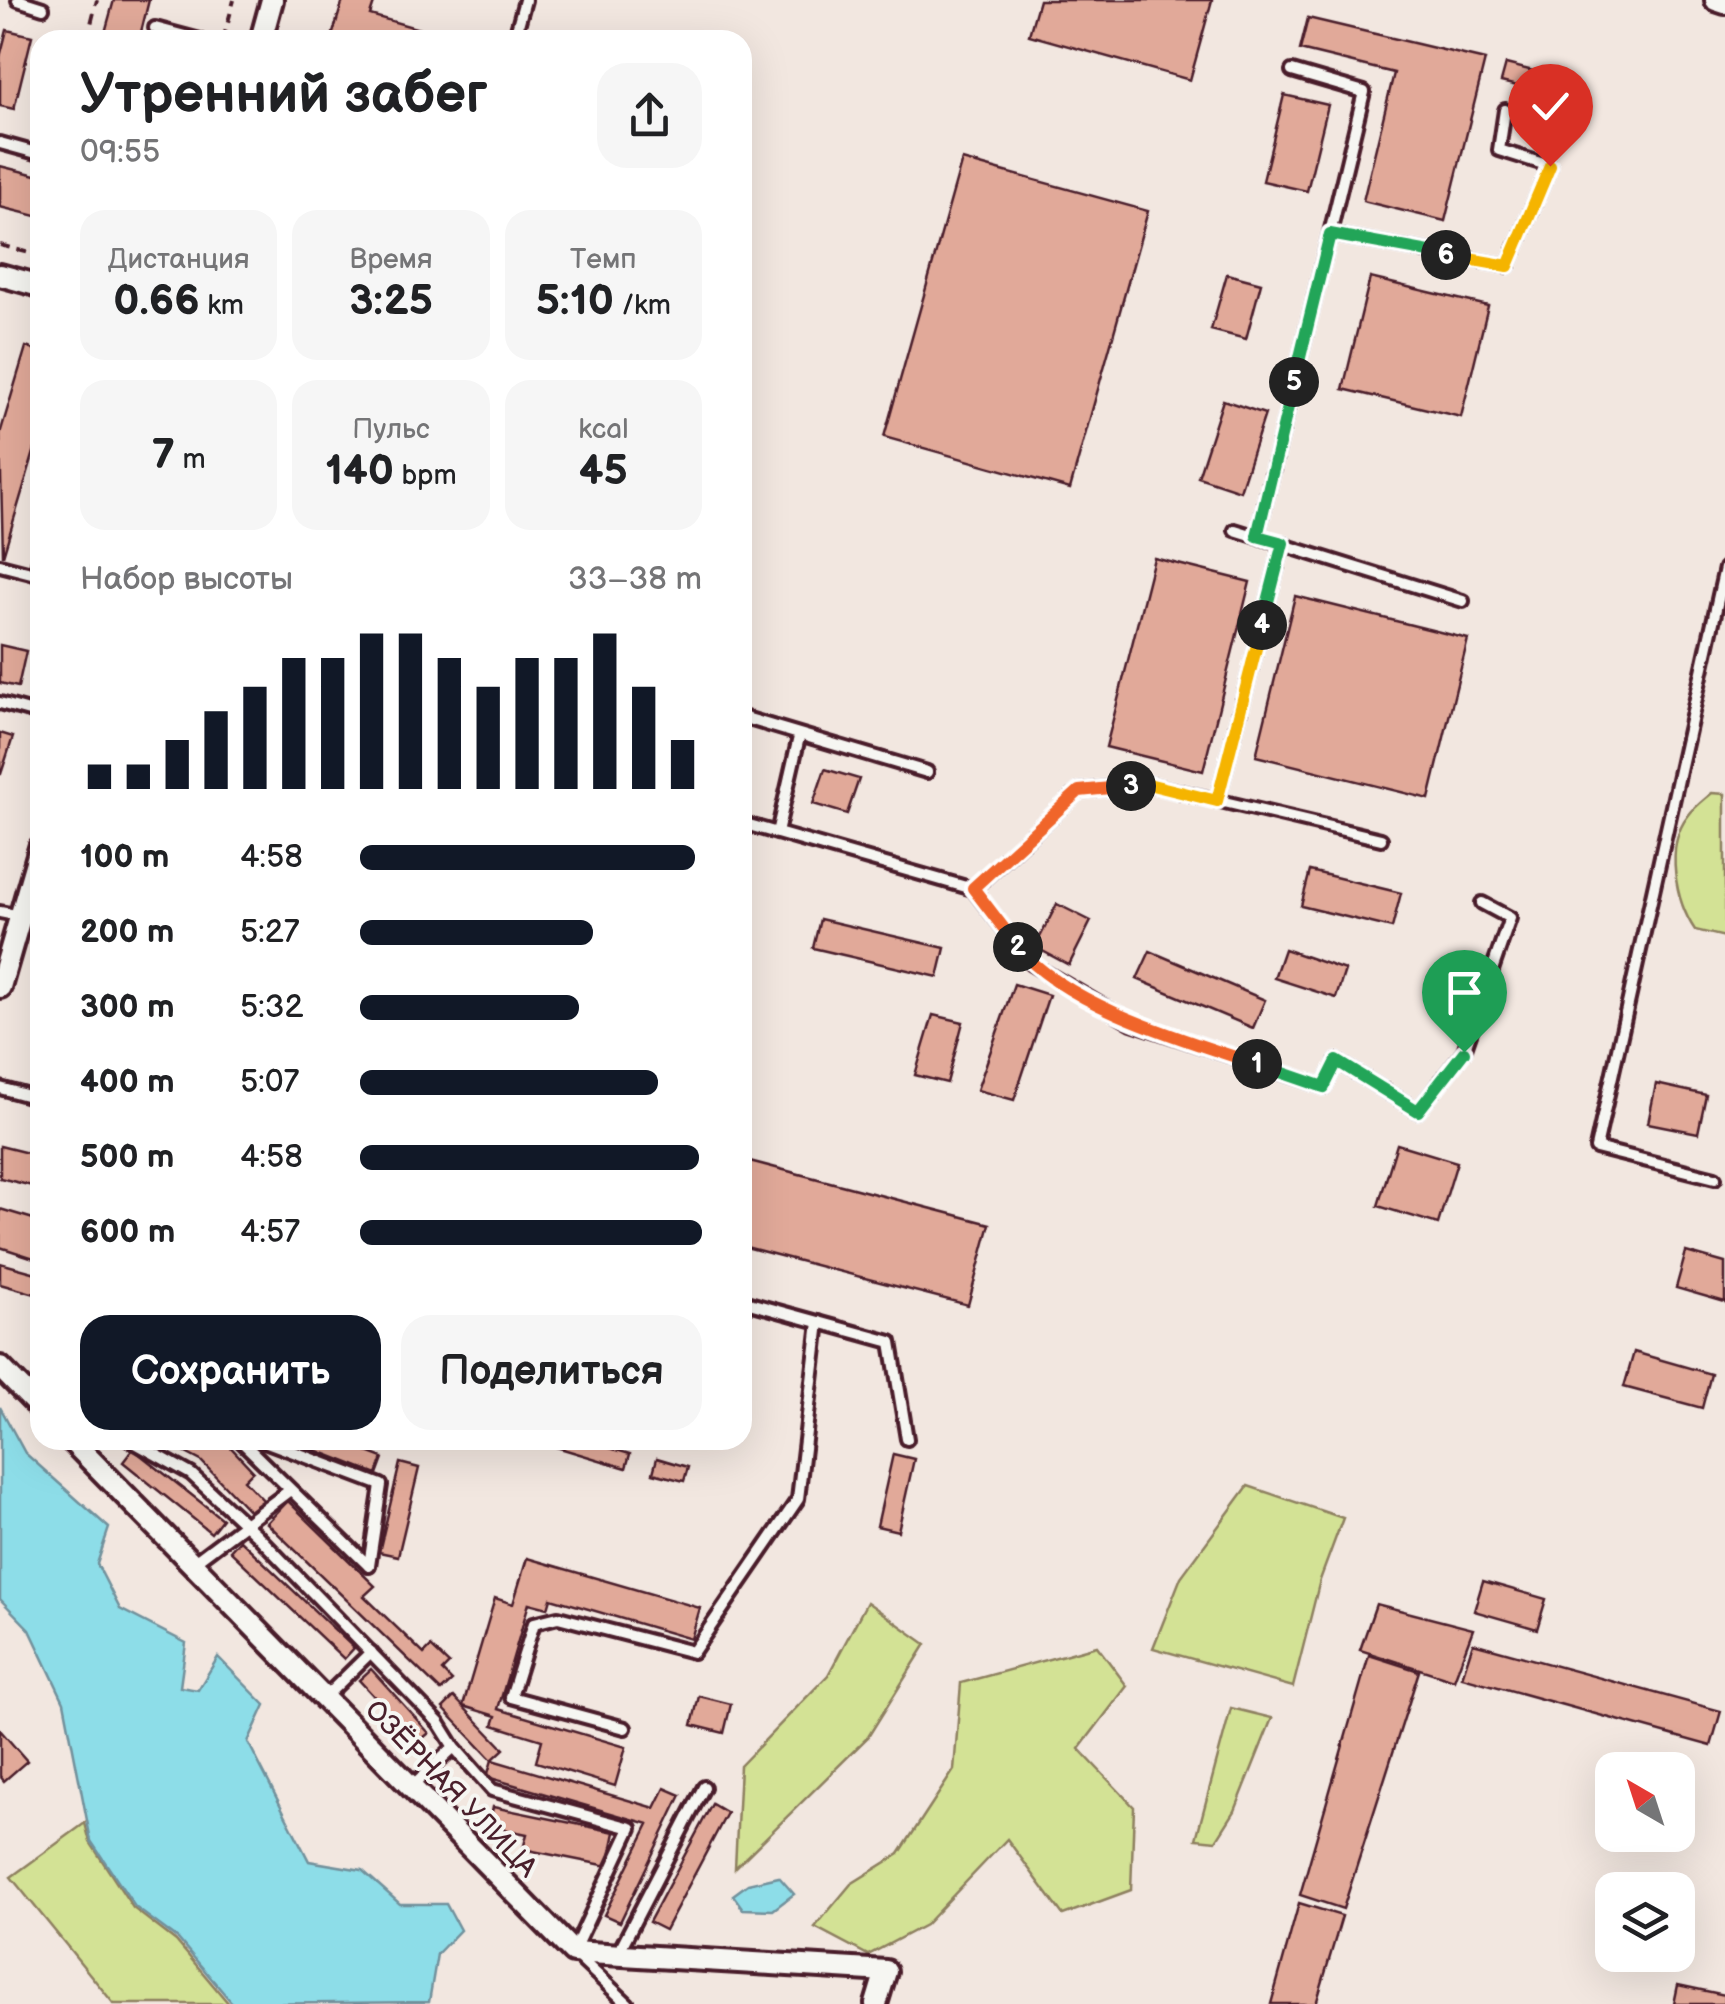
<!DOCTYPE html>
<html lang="ru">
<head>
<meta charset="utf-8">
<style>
	body { margin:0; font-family:"Balsamiq Sans",sans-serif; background:#f6f6f6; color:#202124; height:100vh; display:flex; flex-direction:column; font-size:38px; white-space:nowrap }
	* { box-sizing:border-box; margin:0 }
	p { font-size:32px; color:#757577 }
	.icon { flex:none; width:55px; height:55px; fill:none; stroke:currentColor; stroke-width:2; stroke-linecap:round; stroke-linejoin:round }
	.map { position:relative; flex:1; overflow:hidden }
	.drawer { position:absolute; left:30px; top:30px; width:722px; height:1420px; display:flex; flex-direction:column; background:#fff; border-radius:30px; box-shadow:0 10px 40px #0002 }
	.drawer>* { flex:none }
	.needle { width:65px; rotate:321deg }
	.fabs { position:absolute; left:1595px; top:1752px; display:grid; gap:20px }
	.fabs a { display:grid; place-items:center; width:100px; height:100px; border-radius:20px; background:#fff; box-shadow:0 10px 40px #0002; font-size:50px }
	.pin { position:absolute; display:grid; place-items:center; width:85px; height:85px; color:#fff; margin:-102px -42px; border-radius:50% 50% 50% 0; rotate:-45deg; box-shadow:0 0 10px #0007 }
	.pin .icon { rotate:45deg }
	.km { position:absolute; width:50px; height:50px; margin:-25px; border-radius:50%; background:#222; color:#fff; font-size:28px; line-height:50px; text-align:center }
	.round { display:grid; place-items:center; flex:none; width:105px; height:105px; border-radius:30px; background:#f6f6f6 }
	.head { display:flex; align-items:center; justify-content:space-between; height:170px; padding:0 50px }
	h1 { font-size:55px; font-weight:800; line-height:75px }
	.stats { display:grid; grid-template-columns:repeat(3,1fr); gap:15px; height:170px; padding:10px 50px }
	.stats div { display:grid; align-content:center; border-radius:25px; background:#f6f6f6; text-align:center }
	.stats b { font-size:42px; font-weight:800 }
	.stats small { font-size:28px; font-weight:400 }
	.stats p { font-size:28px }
	.chart { height:280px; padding:20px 50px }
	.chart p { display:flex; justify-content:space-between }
	.chart svg { width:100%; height:180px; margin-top:10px; stroke:#111827; stroke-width:6 }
	.primary-button { display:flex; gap:20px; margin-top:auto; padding:20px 50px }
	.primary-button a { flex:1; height:115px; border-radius:30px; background:#111827; color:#fff; font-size:40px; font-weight:800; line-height:115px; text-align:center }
	.primary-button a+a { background:#f6f6f6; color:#202124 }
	ul { padding:0 50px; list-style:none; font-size:32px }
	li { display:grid; grid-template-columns:160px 120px 1fr; align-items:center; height:75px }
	li i { height:25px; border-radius:12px; background:#111827 }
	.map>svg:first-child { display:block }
</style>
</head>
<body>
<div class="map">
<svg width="1725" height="2004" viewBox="0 0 1725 2004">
	<rect width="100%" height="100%" fill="#f2e7e0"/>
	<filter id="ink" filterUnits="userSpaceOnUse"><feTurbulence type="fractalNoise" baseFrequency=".01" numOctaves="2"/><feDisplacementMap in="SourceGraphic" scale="20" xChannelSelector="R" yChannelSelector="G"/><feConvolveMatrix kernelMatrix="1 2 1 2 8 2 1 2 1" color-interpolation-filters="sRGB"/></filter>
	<g filter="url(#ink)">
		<g fill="#d3e295" stroke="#8e8060" stroke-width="2.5">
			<path d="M1712,793L1725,794V937L1695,930C1676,902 1664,846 1688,816C1694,807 1704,800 1712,793Z"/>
			<path d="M1248,1486L1343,1518L1320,1580L1293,1687L1153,1648L1181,1577Z"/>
			<path d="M867,1602L926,1644L868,1737L735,1868L740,1766L828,1675Z"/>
			<path d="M1097,1646L1127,1686L1079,1749L1134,1807L1131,1890L1063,1915L1007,1839L925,1925L868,1955L815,1927L851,1884L899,1854L954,1770L961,1683Z"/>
			<path d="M1231,1708L1272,1718L1235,1811L1216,1841L1196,1839Z"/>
			<path d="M85,1823L90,1842L133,1908L176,1941L229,2004H114L11,1877Z"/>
		</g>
		<g fill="#8ddde8" stroke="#72919c" stroke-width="2.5">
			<path d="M0,1407L25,1453L109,1528L97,1564L120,1609L186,1643L180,1687L198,1690L218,1657L265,1705L248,1742L309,1861L362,1870L400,1904H446L460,1930L437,1954L429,2002L233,2004L178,1939L135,1907L91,1841L64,1702L30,1630L0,1599Z"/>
			<path d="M779,1877L794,1894L773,1910L743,1909L733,1895L748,1884Z"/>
		</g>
		<g fill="#e1a999" stroke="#4a1f2b" stroke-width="2.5">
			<path d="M114,0H149L139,40H103Z"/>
			<path d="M343,0H375L370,15L458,40H331Z"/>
			<path d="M1039,0H1212L1190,80L1029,35Z"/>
			<path d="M1308,18L1485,60L1445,221L1363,201L1394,73L1300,50Z"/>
			<path d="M7,30L32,36L14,109L0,106V57Z"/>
			<path d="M1506,64L1564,79L1547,144L1530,140L1542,92L1501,82Z"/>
			<path d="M1284,95L1328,105L1307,191L1263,181Z"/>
			<path d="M962,160L1148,211L1070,489L884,437Z"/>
			<path d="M0,166L40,176V217L0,207Z"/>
			<path d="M1227,274L1261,283L1246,339L1211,330Z"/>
			<path d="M1370,278L1488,306L1461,417L1343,389Z"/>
			<path d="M26,347L40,352V432L3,556L0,434Z"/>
			<path d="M1223,400L1265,414L1240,491L1198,477Z"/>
			<path d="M1154,558L1250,582L1203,771L1106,747Z"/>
			<path d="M1295,596L1468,639L1429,799L1256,756Z"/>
			<path d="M0,645L26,651L18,687L0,683Z"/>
			<path d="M0,733L13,737L1,774H0Z"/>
			<path d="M825,769L859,779L847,814L813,804Z"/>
			<path d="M1310,871L1401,893L1392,928L1301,906Z"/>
			<path d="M1057,904L1091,921L1069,965L1035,947Z"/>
			<path d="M820,919L945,948L938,977L813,948Z"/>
			<path d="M1284,949L1345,970L1336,998L1274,978Z"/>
			<path d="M1150,951L1265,1000L1253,1028L1137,979Z"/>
			<path d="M1014,984L1049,995L1014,1100L977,1090Z"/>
			<path d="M933,1015L963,1022L947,1083L915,1075Z"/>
			<path d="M1656,1084L1706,1095L1698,1133L1648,1123Z"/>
			<path d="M1397,1144L1457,1162L1438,1224L1378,1206Z"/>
			<path d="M0,1146L40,1156V1188L0,1178Z"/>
			<path d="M742,1159L990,1224L968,1305L742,1246Z"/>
			<path d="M0,1209L40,1221L34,1258L0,1247Z"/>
			<path d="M1686,1252L1725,1263V1302L1676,1288Z"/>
			<path d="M0,1263L40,1274L39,1295L0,1284Z"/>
			<path d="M1634,1352L1711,1374L1702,1408L1624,1387Z"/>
			<path d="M161,1440H224L253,1471L244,1480L264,1501L251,1513L201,1461Z"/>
			<path d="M290,1440H336L383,1458L377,1474Z"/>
			<path d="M533,1440H583L630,1454L626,1468Z"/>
			<path d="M133,1449L222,1519L211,1533L123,1462Z"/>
			<path d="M893,1454L914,1459L898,1531L877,1526Z"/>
			<path d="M657,1458L688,1467L684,1481L653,1473Z"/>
			<path d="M400,1463L419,1468L398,1556L379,1552Z"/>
			<path d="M288,1501L375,1586L364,1596L424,1654L431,1647L449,1664L442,1671L452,1681L441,1691L267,1523Z"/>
			<path d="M240,1540L354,1648L344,1659L230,1551Z"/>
			<path d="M527,1558L700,1608L691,1639L551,1598L548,1608L529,1603L498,1709L626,1747L615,1786L536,1762L542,1740L493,1725L496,1716L463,1706L495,1598L513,1604Z"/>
			<path d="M1483,1581L1546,1599L1537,1629L1474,1611Z"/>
			<path d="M1376,1604L1473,1629L1454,1680L1360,1650Z"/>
			<path d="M1473,1643L1721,1711L1711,1746L1462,1677Z"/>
			<path d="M1369,1655L1419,1671L1343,1909L1300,1895Z"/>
			<path d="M371,1669L429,1733L417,1743L359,1680Z"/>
			<path d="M699,1696L731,1704L724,1733L692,1725Z"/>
			<path d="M454,1697L504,1749L492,1760L443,1708Z"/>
			<path d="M0,1730L27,1761L4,1781L0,1776Z"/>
			<path d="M492,1760L655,1808L665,1788L681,1795L620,1922L604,1915L649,1824L487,1777Z"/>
			<path d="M712,1804L727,1813L665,1930L649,1922Z"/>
			<path d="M493,1807L615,1832L608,1866L523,1849L527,1834L489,1826Z"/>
			<path d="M1299,1903L1342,1916L1316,2004H1271Z"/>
			<path d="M1678,1985L1725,1995V2004H1674Z"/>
		</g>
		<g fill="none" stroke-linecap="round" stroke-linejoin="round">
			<g stroke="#4a1f2b" stroke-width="18">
				<g id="service">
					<path d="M18,0L43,8"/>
					<path d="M155,28L200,40"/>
					<path d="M514,40L525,0"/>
					<path d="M0,143L40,154"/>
					<path d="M1330,234L1508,266L1550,166L1499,150L1505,110"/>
					<path d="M1235,530L1463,601"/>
					<path d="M1257,536L1364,92L1292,71"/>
					<path d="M0,565L35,574L40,556"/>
					<path d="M0,703L40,714"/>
					<path d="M742,717L927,772"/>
					<path d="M1217,801L1283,543"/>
					<path d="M742,823L973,889L1031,964L1132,1023L1324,1087L1337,1061L1418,1111L1464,1051L1510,918L1482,903"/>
					<path d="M777,833L799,737"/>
					<path d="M973,889L1079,791L1148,784L1381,839"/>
					<path d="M0,912L20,916"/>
					<path d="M0,1088L40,1099"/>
					<path d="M1715,1178L1596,1148L1725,568"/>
					<path d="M742,1301L891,1342L907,1439"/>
					<path d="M130,1440L191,1474L256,1534L439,1723L454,1747L492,1790L631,1828L573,1952L628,2004"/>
					<path d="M240,1440L369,1566"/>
					<path d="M262,1440L381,1485L369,1566"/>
					<path d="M193,1563L290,1490"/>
					<path d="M324,1698L371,1652"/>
					<path d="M625,1728L511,1697L534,1623L558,1617L693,1652L798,1499L819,1322"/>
					<path d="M411,1787L454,1747"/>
					<path d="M616,1957L704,1787"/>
				</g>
			</g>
			<g stroke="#4a1f2b" stroke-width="28">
				<g id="minor">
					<path d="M1716,0L1725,3"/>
					<path d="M261,40L272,0"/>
					<path d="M0,275L40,286"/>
					<path d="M0,987L40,848"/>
					<path d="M0,1367L40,1408"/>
					<path d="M71,1440L573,1952L886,1971L876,2004"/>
				</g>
			</g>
			<g stroke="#4a1f2b" stroke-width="4" stroke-dasharray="10 8" stroke-linecap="butt">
				<path d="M87,40L97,0"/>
				<path d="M223,40L234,0"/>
				<path d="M0,245L40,256"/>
			</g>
			<use href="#service" stroke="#f6f6f2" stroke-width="10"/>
			<use href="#minor" stroke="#f6f6f2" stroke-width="20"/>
		</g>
	</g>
	<g fill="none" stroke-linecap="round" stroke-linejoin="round" filter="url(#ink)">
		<g stroke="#fff" stroke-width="20">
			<path id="split-1" d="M1257,1064L1324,1087L1337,1061L1418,1111L1464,1052"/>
		</g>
		<g stroke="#fff" stroke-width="20">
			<path id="split-2" d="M1018,947C1064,1005 1187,1041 1257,1064"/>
		</g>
		<g stroke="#fff" stroke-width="20">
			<path id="split-3" d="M1018,947L973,888L1079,791L1131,786"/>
		</g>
		<g stroke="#fff" stroke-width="20">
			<path id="split-4" d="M1131,786L1148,784L1217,801L1262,625"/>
		</g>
		<g stroke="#fff" stroke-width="20">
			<path id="split-5" d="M1262,625L1283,543L1257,536L1294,382"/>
		</g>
		<g stroke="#fff" stroke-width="20">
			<path id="split-6" d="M1294,382L1330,234L1446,255"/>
		</g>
		<g stroke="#fff" stroke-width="20">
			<path id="split-7" d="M1446,255L1508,266L1550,166"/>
		</g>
		<use href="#split-1" stroke="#22a559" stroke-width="12"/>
		<use href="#split-2" stroke="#f0652b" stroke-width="12"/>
		<use href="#split-3" stroke="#f0652b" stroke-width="12"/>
		<use href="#split-4" stroke="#f5b400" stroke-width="12"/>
		<use href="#split-5" stroke="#22a559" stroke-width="12"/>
		<use href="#split-6" stroke="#22a559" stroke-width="12"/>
		<use href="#split-7" stroke="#f5b400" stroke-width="12"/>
	</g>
	<g text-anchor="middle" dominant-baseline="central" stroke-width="8" stroke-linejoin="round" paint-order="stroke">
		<g font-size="28" fill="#4a1f2b" stroke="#f6f6f2">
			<text transform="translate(451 1789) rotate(46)">ОЗЁРНАЯ УЛИЦА</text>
		</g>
	</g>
</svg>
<div class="fabs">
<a><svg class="needle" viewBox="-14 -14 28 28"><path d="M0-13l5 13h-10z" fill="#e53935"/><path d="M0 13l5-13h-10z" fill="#757577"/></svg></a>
<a><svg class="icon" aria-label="layers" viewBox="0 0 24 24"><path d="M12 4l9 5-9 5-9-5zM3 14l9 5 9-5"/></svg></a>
</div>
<div class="pin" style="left:1464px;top:1052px;background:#1e9e55"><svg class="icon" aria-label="arrive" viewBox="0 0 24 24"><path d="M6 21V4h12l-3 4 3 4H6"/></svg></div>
<div class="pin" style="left:1550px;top:166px;background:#d93025"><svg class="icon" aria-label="check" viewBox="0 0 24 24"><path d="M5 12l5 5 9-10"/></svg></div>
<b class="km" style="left:1257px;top:1064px">1</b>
<b class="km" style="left:1018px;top:947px">2</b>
<b class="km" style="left:1131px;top:786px">3</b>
<b class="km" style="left:1262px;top:625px">4</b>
<b class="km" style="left:1294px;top:382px">5</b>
<b class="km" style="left:1446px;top:255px">6</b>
<section class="drawer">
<div class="head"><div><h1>Утренний забег</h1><p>09:55</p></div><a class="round"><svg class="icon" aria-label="share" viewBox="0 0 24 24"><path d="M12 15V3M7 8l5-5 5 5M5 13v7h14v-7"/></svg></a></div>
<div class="stats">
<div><p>Дистанция</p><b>0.66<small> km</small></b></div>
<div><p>Время</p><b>3:25</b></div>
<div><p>Темп</p><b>5:10<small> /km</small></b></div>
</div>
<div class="stats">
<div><b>7<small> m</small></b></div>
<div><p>Пульс</p><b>140<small> bpm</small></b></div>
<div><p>kcal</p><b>45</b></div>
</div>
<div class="chart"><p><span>Набор высоты</span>33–38 m</p>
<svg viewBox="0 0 160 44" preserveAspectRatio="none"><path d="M5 44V38M15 44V38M25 44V32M35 44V25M45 44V19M55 44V12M65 44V12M75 44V6M85 44V6M95 44V12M105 44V19M115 44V12M125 44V12M135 44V6M145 44V19M155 44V32"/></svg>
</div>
<ul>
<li><b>100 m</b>4:58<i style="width:98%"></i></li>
<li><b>200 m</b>5:27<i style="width:68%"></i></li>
<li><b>300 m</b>5:32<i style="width:64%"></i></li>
<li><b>400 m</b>5:07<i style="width:87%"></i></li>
<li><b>500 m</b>4:58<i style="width:99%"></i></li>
<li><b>600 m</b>4:57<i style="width:100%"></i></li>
</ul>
<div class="primary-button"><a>Сохранить</a><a>Поделиться</a></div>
</section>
</div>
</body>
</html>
